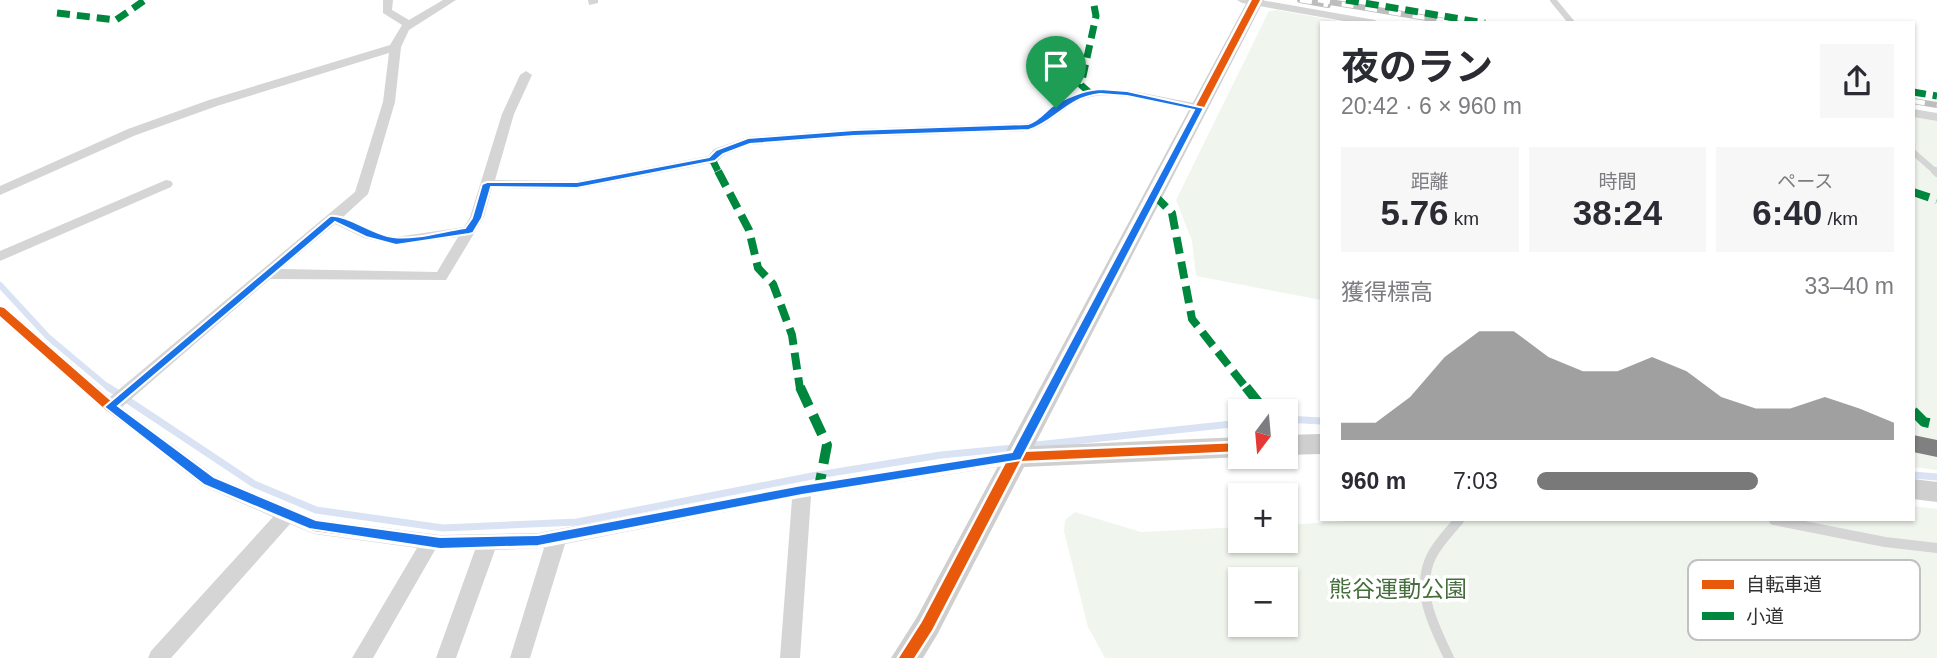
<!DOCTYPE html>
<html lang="ja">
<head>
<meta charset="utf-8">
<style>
	body { margin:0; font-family:Helvetica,"Noto Sans JP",sans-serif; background:#f7f7f7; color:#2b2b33; height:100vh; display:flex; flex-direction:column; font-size:26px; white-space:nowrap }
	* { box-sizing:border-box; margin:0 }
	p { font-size:23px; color:#7c7c81 }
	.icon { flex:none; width:38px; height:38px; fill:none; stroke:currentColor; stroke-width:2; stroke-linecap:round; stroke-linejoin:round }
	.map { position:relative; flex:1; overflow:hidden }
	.panel { position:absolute; left:1320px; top:21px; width:595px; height:500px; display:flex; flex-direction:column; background:#fff; border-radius:0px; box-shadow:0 2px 5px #0004 }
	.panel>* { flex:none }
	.needle { width:46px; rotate:196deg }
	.fabs { position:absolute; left:1228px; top:399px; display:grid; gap:14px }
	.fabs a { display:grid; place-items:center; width:70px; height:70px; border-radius:0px; background:#fff; box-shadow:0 2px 5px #0004; font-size:35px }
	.pin { position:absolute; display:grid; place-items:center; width:60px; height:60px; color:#fff; margin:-72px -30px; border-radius:50% 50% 50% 0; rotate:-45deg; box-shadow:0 0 7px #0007 }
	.pin .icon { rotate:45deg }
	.round { display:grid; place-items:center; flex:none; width:74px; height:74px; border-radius:0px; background:#f7f7f7 }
	.overview { display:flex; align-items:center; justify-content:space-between; height:119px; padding:0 21px }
	h1 { font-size:38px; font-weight:700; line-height:52px }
	.stats { display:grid; grid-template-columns:repeat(3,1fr); gap:10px; height:119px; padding:7px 21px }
	.stats div { display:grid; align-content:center; border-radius:0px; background:#f7f7f7; text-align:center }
	.stats b { font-size:35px; font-weight:700 }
	.stats small { font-size:19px; font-weight:400 }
	.stats p { font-size:19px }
	.chart { height:196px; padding:14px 21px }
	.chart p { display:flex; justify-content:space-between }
	.chart svg { width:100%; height:126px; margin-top:7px; fill:#797979; opacity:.7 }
	ul { padding:0 21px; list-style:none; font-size:23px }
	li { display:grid; grid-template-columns:112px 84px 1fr; align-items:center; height:52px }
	li i { height:18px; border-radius:9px; background:#797979 }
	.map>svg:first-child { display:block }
</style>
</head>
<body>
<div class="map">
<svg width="1937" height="658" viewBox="0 0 1937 658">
	<rect width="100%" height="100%" fill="#fff"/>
	<g fill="#f0f6ed" fill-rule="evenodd">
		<path d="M1277,10L1349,23H1321V300L1196,276L1192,241L1176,200L1269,11Z"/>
		<path d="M1913,117L1937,121V470L1913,467Z"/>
		<path d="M1913,506L1937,509V658H1105L1088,627L1064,531L1065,520L1075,512L1141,532L1241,527V541H1286V525L1362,520H1913ZM1241,579H1286V625H1241Z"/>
	</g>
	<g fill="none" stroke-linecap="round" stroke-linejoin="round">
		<path stroke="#dae3f3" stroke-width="6" d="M0,285L48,337L110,389"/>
		<g stroke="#dae3f3" stroke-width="7">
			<path d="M108,387L254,484L316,510L443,528L577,522L812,476L941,455L1013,448"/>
			<path d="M1286,419L1321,421"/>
			<path d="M1027,446L1241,423"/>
			<path d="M1913,475L1937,477"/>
		</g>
	</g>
	<path fill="#808080" d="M1913,435L1937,440V457L1913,452Z"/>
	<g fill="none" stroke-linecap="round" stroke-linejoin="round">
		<g stroke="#d5d5d5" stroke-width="6">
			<path d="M1553,0L1572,23"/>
			<path d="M1913,152L1937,173"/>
		</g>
		<path stroke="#d5d5d5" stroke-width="8" d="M1935,171L1937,173"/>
		<g stroke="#d5d5d5" stroke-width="10">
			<path d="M1774,520L1885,542L1937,548"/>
			<path d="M1449,658C1434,626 1414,590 1432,555C1439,542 1450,531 1459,520"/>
		</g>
		<g fill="#d5d5d5" fill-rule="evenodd">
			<path d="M383,0H393L392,10L409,20L443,0H456L409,30L401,47L395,102L368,194L343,217L373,232L396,237L464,227L470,217L502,114L520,75L526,71L532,75L514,114L495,180L577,181L708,156L714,149L748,137L854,129L1027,123L1036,120L1052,105L1090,89L1127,90L1199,104L1205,108L1199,112C1171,106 1117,91 1091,97C1065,103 1052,125 1029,131L854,137L750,145L724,155L717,162L577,189L492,188L484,217L446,280L270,279L122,407L215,476L316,519L440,535L538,533L802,483L1017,450L1023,452L1026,457L1023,462L1017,464L811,496L800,658H780L792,499L565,544L530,658H510L544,548L495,550L456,658H436L475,550H435L373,658H352L417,548L314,534L290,524L171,658H148L151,651L273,517L203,486L104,411L0,319V305L5,306L110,397L355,192L383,102L389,53L217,106L136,135L0,195V186L128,129L209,100L390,45L402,25L383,13ZM335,224L364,238L396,245L458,237L437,272L281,269Z"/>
			<path d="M588,0H598V3L589,5Z"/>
			<path d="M1237,0H1261L1375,20L1380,23H1355L1242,3Z"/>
			<path d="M1913,109L1937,113V121L1913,117Z"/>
			<path d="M166,180L171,181L173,184L171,187L0,261V251Z"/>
		</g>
		<g fill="#cfcfcf" fill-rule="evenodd">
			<path d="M1248,0H1264L1034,446L1241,437V457L1024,467L937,635L923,658H891L917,617Z"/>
			<path d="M1321,434V454L1286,455V435Z"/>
			<path d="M1913,479L1937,482V502L1913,499Z"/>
		</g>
		<g stroke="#bdbdbd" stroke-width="6">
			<g id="rail">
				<path d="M1300,0L1328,5"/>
				<path d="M1318,0L1457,23"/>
				<path d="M1913,101L1937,105"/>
			</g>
		</g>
		<use href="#rail" stroke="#fff" stroke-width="4.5" stroke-dasharray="12" stroke-linecap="butt"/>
		<g stroke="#00873e" stroke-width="7" stroke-dasharray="13 7" stroke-linecap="butt">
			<path d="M1346,0L1485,23"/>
			<path d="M57,13L116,20L145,0"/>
			<path d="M1913,92L1937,96"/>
			<path d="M1090,93L1081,85L1096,16L1093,0"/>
			<path d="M712,159L719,173"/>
		</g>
		<g stroke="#00873e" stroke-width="8" stroke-dasharray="17 8" stroke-linecap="butt">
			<path d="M718,171L749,230L758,268L773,284L792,335L800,389"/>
			<path d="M1913,192L1937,200"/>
			<path d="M1154,195L1172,213L1192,319L1247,389"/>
		</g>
		<g stroke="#00873e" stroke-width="10" stroke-dasharray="21 10" stroke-linecap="butt">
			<path d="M800,387L827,445L819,487"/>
			<path d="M1246,387L1265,411"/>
			<path d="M1913,411L1924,422L1937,425"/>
			<path d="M1286,440L1290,445"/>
		</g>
		<g stroke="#fff" stroke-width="5">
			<path id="cycleway" d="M1252,0H1260L1024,452L1241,443V451L1020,461L932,630L914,658H899L922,622L1006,463L802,495L538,546L440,548L314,531L205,484L106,410L0,316V307L4,308L114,404L213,478L315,521L440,538L538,536L802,485L1012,453Z"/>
		</g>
		<use href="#cycleway" fill="#e8590c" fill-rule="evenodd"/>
	</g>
	<path fill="#1a73e8" stroke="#fff" stroke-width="2" fill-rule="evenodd" d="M1100,89L1127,91L1204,108L1021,460L802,495L538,546L440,549L309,529L204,485L104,407L330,216C347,214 373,235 393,237C415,240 443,231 465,228L472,218L482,184L487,182H577L709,157L716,150L748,138L854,130L1028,124C1038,121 1043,114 1051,107C1064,98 1084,90 1100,89ZM1100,94L1127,96L1194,110L1012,452L802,485L538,535L440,537L316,520L214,477L118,406L335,222L366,237L396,245L469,234L473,233L482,218L491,187L577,188L715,161L723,154L750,144L854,136L1029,130C1055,122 1068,97 1100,94Z"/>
	<g text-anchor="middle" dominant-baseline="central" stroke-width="7" stroke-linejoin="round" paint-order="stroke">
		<g font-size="23" fill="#466e3c" stroke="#fff">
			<text x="1398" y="589">熊谷運動公園</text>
		</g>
	</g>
	<rect x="1688" y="560" width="232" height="80" rx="10" fill="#fff" stroke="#c1c1c1" stroke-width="2"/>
	<rect x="1702" y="580" width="32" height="9" fill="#e8590c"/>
	<rect x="1702" y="612" width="32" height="8" fill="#00873e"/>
	<g font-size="19" fill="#313131">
		<text x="1746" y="591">自転車道</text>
		<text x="1746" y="623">小道</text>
	</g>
</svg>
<div class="fabs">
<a><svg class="needle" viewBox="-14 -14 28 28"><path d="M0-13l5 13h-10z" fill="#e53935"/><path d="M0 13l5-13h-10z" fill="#7c7c81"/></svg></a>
<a>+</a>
<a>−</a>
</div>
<div class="pin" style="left:1056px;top:108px;background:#1e9e55"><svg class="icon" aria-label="arrive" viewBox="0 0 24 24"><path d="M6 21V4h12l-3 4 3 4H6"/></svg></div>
<section class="panel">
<div class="overview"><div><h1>夜のラン</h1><p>20:42 · 6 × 960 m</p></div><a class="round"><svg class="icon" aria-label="share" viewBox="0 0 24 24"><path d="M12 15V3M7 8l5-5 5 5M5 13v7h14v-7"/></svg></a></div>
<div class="stats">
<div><p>距離</p><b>5.76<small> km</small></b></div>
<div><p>時間</p><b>38:24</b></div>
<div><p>ペース</p><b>6:40<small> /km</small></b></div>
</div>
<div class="chart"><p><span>獲得標高</span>33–40 m</p>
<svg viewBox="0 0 160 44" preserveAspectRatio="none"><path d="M0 44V38L10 38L20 29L30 15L40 6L50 6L60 15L70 20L80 20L90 15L100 20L110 29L120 33L130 33L140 29L150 33L160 38V44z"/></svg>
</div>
<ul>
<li><b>960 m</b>7:03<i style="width:62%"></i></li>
</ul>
</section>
</div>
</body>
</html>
